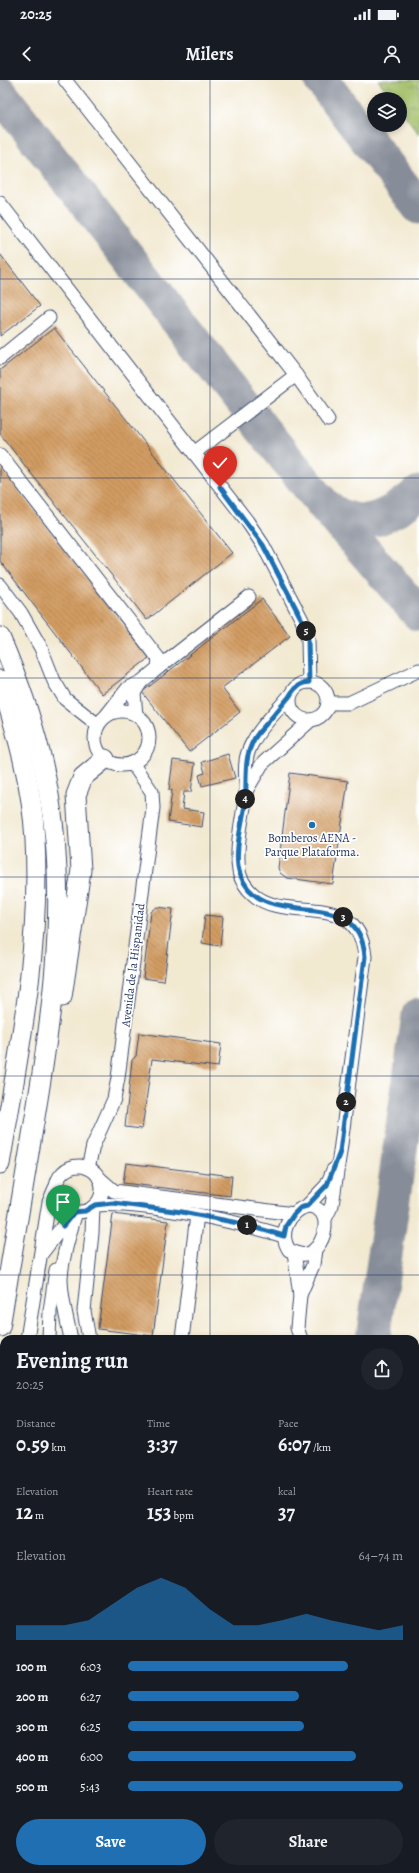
<!DOCTYPE html>
<html lang="en">
<head>
<meta charset="utf-8">
<style>
	body { margin:0; font-family:Alegreya,serif; background:#20242c; color:#f1f3f6; height:100vh; display:flex; flex-direction:column; font-size:15px; white-space:nowrap }
	* { box-sizing:border-box; margin:0 }
	p { font-size:13px; color:#9ea1a6 }
	.icon { flex:none; width:22px; height:22px; fill:none; stroke:currentColor; stroke-width:2; stroke-linecap:round; stroke-linejoin:round }
	.map { position:relative; flex:1; overflow:hidden }
	.sheet { position:absolute; left:0px; top:1255px; width:419px; height:538px; display:flex; flex-direction:column; background:#171b24; border-radius:12px 12px 0 0; box-shadow:0 2px 6px #0003 }
	.sheet>* { flex:none }
	.controls { position:absolute; left:367px; top:12px; display:grid; gap:8px }
	.controls a { display:grid; place-items:center; width:40px; height:40px; border-radius:50%; background:#171b24; box-shadow:0 2px 6px #0003; font-size:20px }
	.pin { position:absolute; display:grid; place-items:center; width:34px; height:34px; color:#fff; margin:-41px -17px; border-radius:50% 50% 50% 0; rotate:-45deg; box-shadow:0 0 4px #0007 }
	.pin .icon { rotate:45deg }
	.km { position:absolute; width:20px; height:20px; margin:-10px; border-radius:50%; background:#222; color:#fff; font-size:11px; line-height:20px; text-align:center }
	.round { display:grid; place-items:center; flex:none; width:42px; height:42px; border-radius:21px; background:#20242c }
	.overview { display:flex; align-items:center; justify-content:space-between; height:68px; padding:0 16px }
	h1 { font-size:22px; font-weight:700; line-height:30px }
	.metrics { display:grid; grid-template-columns:repeat(3,1fr); gap:6px; height:68px; padding:4px 16px }
	.metrics div { display:grid; align-content:center }
	.metrics b { font-size:20px; font-weight:700 }
	.metrics small { font-size:11px; font-weight:400 }
	.metrics p { font-size:11px }
	.chart { height:112px; padding:8px 16px }
	.chart p { display:flex; justify-content:space-between }
	.chart svg { width:100%; height:72px; margin-top:4px; fill:#1f6fb2; opacity:.7 }
	.primary-button { display:flex; gap:8px; margin-top:auto; padding:8px 16px }
	.primary-button a { flex:1; height:46px; border-radius:24px; background:#1f6fb2; color:#fff; font-size:16px; font-weight:700; line-height:46px; text-align:center }
	.primary-button a+a { background:#20242c; color:#f1f3f6 }
	ul { padding:0 16px; list-style:none; font-size:13px }
	li { display:grid; grid-template-columns:64px 48px 1fr; align-items:center; height:30px }
	li i { height:10px; border-radius:5px; background:#1f6fb2 }
	.status { display:flex; justify-content:space-between; align-items:center; height:28px; padding:0 20px; background:#171b24; direction:ltr }
	.status svg { height:11px; fill:currentColor }
	header { display:flex; justify-content:space-between; align-items:center; height:52px; padding:0 16px; background:#171b24; font-size:18px; font-weight:700 }
	.map>svg:first-child { display:block }
</style>
</head>
<body>
<div class="status"><b>20:25</b><svg viewBox="0 0 49 12"><path d="M0 12V9h3v3zM5 12V6h3v6zM10 12V3h3v9zM15 12V0h3v12zM26 1h20v11H26zM47 4h2v5h-2z"/></svg></div>
<header><svg class="icon" aria-label="back" viewBox="0 0 24 24"><path d="M15 5l-7 7 7 7"/></svg>Milers<svg class="icon" aria-label="person" viewBox="0 0 24 24"><circle cx="12" cy="8" r="4"/><path d="M4 21q1-7 8-7t8 7"/></svg></header>
<div class="map">
<svg width="419" height="1793" viewBox="0 0 419 1793">
	<defs>
		<pattern id="grass-tufts" width="24" height="20" patternUnits="userSpaceOnUse"><rect width="24" height="20" fill="#a3bf67"/><path d="M3 7l-1-3M5 7V3M7 7l1-3M15 17l-1-3M17 17v-4M19 17l1-3" fill="none" stroke="#849c58"/></pattern>
		<pattern id="building-back-hatch" width="6" height="6" patternUnits="userSpaceOnUse"><rect width="6" height="6" fill="#d29c62"/><path d="M-1 5l2 2M0 0l6 6M5-1l2 2" fill="none" stroke="#aa8054"/></pattern>
	</defs>
	<rect width="100%" height="100%" fill="#fff"/>
	<filter id="ink" filterUnits="userSpaceOnUse"><feTurbulence type="fractalNoise" baseFrequency=".025" numOctaves="2"/><feDisplacementMap in="SourceGraphic" scale="8" xChannelSelector="R" yChannelSelector="G"/><feConvolveMatrix kernelMatrix="1 2 1 2 8 2 1 2 1" color-interpolation-filters="sRGB"/></filter>
	<filter id="wash" filterUnits="userSpaceOnUse"><feTurbulence type="fractalNoise" baseFrequency=".012" numOctaves="4" result="noise"/><feDisplacementMap in="SourceGraphic" scale="16" xChannelSelector="R" yChannelSelector="G"/><feGaussianBlur stdDeviation="0.9" result="paint"/><feColorMatrix in="noise" values="0 0 0 0 0 0 0 0 0 0 0 0 0 0 0 0 0 1.4 0 .05"/><feComposite in="paint" operator="in"/></filter>
	<g filter="url(#wash)">
		<rect width="100%" height="100%" fill="#f2e9d1"/>
		<g fill="url(#grass-tufts)" stroke="#5f7762">
			<path d="M378,0H419V54L400,29V19H393Z"/>
			<path d="M4,1571V1638L0,1635V1574Z"/>
		</g>
		<g fill="none" stroke-linecap="round" stroke-linejoin="round">
			<g stroke="#868c98" stroke-width="35">
				<path d="M321,0L419,127"/>
				<path d="M0,13L263,350L324,425L419,534"/>
				<path d="M325,426C360,455 389,437 419,413"/>
				<path d="M373,1259L419,935"/>
			</g>
		</g>
		<g id="blocks">
			<g fill="url(#building-back-hatch)">
				<path d="M0,174L40,226L0,256Z"/>
				<path d="M54,248L232,473L147,540L0,354V290Z"/>
				<path d="M0,386L149,578L102,614L0,481Z"/>
				<path d="M262,519L290,556L222,608L240,632L189,672L142,612Z"/>
				<path d="M228,674L235,698L202,706L199,695L205,693L202,682Z"/>
				<path d="M173,680L195,683L191,712H184L182,729L204,732L202,747L168,742L172,710H169Z"/>
				<path d="M290,693L348,701L333,804L287,798L280,793L278,788Z"/>
				<path d="M157,827L173,829L164,901L143,898L151,832Z"/>
				<path d="M205,835L223,837L220,866L202,863Z"/>
				<path d="M139,953L221,964L218,987L152,979L142,1049L125,1047L132,980L136,976Z"/>
				<path d="M126,1083L232,1096L230,1116L123,1103Z"/>
				<path d="M113,1134L168,1141L153,1256L98,1249Z"/>
				<path d="M415,1519L419,1520V1537L415,1536Z"/>
			</g>
		</g>
	</g>
	<g filter="url(#ink)">
		<use href="#blocks" fill-opacity="0" stroke="#3b4b6f" stroke-width="1"/>
		<g fill="none" stroke-linecap="round" stroke-linejoin="round">
			<g stroke="#3b4b6f" stroke-width="15">
				<g id="minor">
					<path d="M65,0L296,295L328,340"/>
					<path d="M0,123L247,441L263,465L302,540L308,559L309,602"/>
					<path d="M0,278L49,238"/>
					<path d="M194,373L296,295"/>
					<path d="M0,375L159,579L158,588L141,602L128,608L106,636"/>
					<path d="M0,505L21,533L41,568L54,601L65,619L98,645"/>
					<path d="M158,588L249,517"/>
					<circle cx="309" cy="621" r="19"/>
					<path d="M290,615C280,628 261,646 254,660C250,666 246,676 246,682C244,692 247,703 246,713C243,738 235,766 239,791C240,799 247,809 253,814C285,845 359,806 365,877L340,1072L332,1125L325,1139"/>
					<path d="M328,623H349L419,590"/>
					<circle cx="122" cy="658" r="27"/>
					<path d="M136,635L134,613L141,602"/>
					<path d="M246,711L262,684L311,640"/>
					<circle cx="79" cy="1109" r="23"/>
					<path d="M88,1088L93,1066L114,1019L118,998L153,728L152,712L132,683"/>
					<path d="M99,1098L114,1111L294,1134"/>
					<path d="M95,1125C115,1123 134,1126 154,1128C198,1134 241,1143 284,1156"/>
					<path d="M307,1126C335,1127 326,1165 310,1173C304,1176 295,1173 289,1170C278,1153 289,1132 307,1126Z"/>
					<path d="M307,1126L327,1105L333,1090"/>
					<path d="M294,1172L300,1215L297,1248L301,1259"/>
					<path d="M42,1173L73,1133"/>
					<path d="M300,1215L313,1185L315,1169"/>
					<path d="M27,1259L47,1134L49,1122L55,1108"/>
					<path d="M49,1259L50,1231L56,1190"/>
					<path d="M71,1259C67,1239 61,1218 61,1198C62,1176 70,1153 76,1132"/>
					<path d="M89,1259L84,1231L92,1153L93,1127"/>
					<path d="M182,1259L197,1135"/>
					<path d="M415,1383L419,1387"/>
					<path d="M415,1421L419,1418"/>
					<path d="M0,1425L4,1398"/>
					<path d="M0,1474L4,1471"/>
					<path d="M0,1535L4,1541"/>
					<path d="M415,1543L419,1544"/>
					<path d="M0,1562L4,1560"/>
					<path d="M415,1568L419,1574"/>
					<path d="M415,1604L419,1605"/>
					<path d="M0,1647L4,1649"/>
					<path d="M0,1663L4,1660"/>
					<path d="M415,1698L419,1710"/>
					<path d="M92,1793L98,1789"/>
					<path d="M194,1793L196,1789"/>
					<path d="M400,1793L419,1789"/>
				</g>
			</g>
			<g stroke="#3b4b6f" stroke-width="21">
				<g id="highway">
					<path d="M0,557C22,608 40,660 49,715C69,827 51,944 32,1055C21,1119 11,1183 0,1247"/>
					<path d="M0,600C17,652 32,705 35,760C41,869 18,976 0,1084"/>
					<path d="M62,917L81,790L76,715L83,697L105,679"/>
					<path d="M0,1507L4,1509"/>
					<path d="M0,1692L4,1689"/>
					<path d="M415,1778L419,1779"/>
					<path d="M23,1793L25,1789"/>
					<path d="M82,1793L86,1789"/>
					<path d="M149,1793L162,1789"/>
				</g>
			</g>
			<use href="#minor" stroke="#fff" stroke-width="13"/>
			<use href="#highway" stroke="#fff" stroke-width="19"/>
		</g>
	</g>
	<g fill="none" stroke-linecap="round" stroke-linejoin="round" filter="url(#ink)">
		<g stroke="#fff" stroke-width="8">
			<path id="route" d="M63,1146L74,1132L85,1131L95,1125L113,1123L182,1132L243,1144L284,1156L286,1146L294,1134L300,1128L307,1126L327,1105L340,1072L365,877C359,798 262,856 240,794C233,776 242,743 245,725C248,699 241,674 259,652C269,641 279,629 289,617C292,613 293,609 298,606C301,603 305,603 309,602L308,559L302,540L263,465L220,407"/>
		</g>
		<use href="#route" stroke="#1f6fb2" stroke-width="5"/>
	</g>
	<path fill="none" stroke="#1b2f5e" stroke-width="1" stroke-opacity="0.55" d="M210,0V1259M0,199H419M0,398H419M0,598H419M0,797H419M0,996H419M0,1195H419M0,1395H4M415,1395H419M0,1594H4M415,1594H419M210,1789V1793"/>
	<circle fill="#1f6fb2" stroke="#fff" stroke-width="1.5" cx="312" cy="745" r="4"/>
	<g text-anchor="middle" dominant-baseline="central" stroke-width="3.5" stroke-linejoin="round" paint-order="stroke">
		<g font-size="12" fill="#1b2f5e" stroke="#fff">
			<text x="312" y="758">Bomberos AENA -<tspan x="312" dy="14">Parque Plataforma.</tspan></text>
		</g>
		<g font-size="12" fill="#1b2f5e" stroke="#fff">
			<text transform="translate(133 885) rotate(-83)">Avenida de la Hispanidad</text>
		</g>
	</g>
</svg>
<div class="controls">
<a><svg class="icon" aria-label="layers" viewBox="0 0 24 24"><path d="M12 4l9 5-9 5-9-5zM3 14l9 5 9-5"/></svg></a>
</div>
<div class="pin" style="left:63px;top:1146px;background:#1e9e55"><svg class="icon" aria-label="arrive" viewBox="0 0 24 24"><path d="M6 21V4h12l-3 4 3 4H6"/></svg></div>
<div class="pin" style="left:220px;top:407px;background:#d93025"><svg class="icon" aria-label="check" viewBox="0 0 24 24"><path d="M5 12l5 5 9-10"/></svg></div>
<b class="km" style="left:247px;top:1145px">1</b>
<b class="km" style="left:346px;top:1022px">2</b>
<b class="km" style="left:343px;top:837px">3</b>
<b class="km" style="left:245px;top:719px">4</b>
<b class="km" style="left:306px;top:551px">5</b>
<section class="sheet">
<div class="overview"><div><h1>Evening run</h1><p>20:25</p></div><a class="round"><svg class="icon" aria-label="share" viewBox="0 0 24 24"><path d="M12 15V3M7 8l5-5 5 5M5 13v7h14v-7"/></svg></a></div>
<div class="metrics">
<div><p>Distance</p><b>0.59<small> km</small></b></div>
<div><p>Time</p><b>3:37</b></div>
<div><p>Pace</p><b>6:07<small> /km</small></b></div>
</div>
<div class="metrics">
<div><p>Elevation</p><b>12<small> m</small></b></div>
<div><p>Heart rate</p><b>153<small> bpm</small></b></div>
<div><p>kcal</p><b>37</b></div>
</div>
<div class="chart"><p><span>Elevation</span>64–74 m</p>
<svg viewBox="0 0 160 44" preserveAspectRatio="none"><path d="M0 44V35L10 35L20 35L30 32L40 22L50 12L60 6L70 12L80 25L90 35L100 35L110 32L120 28L130 32L140 35L150 38L160 35V44z"/></svg>
</div>
<ul>
<li><b>100 m</b>6:03<i style="width:80%"></i></li>
<li><b>200 m</b>6:27<i style="width:62%"></i></li>
<li><b>300 m</b>6:25<i style="width:64%"></i></li>
<li><b>400 m</b>6:00<i style="width:83%"></i></li>
<li><b>500 m</b>5:43<i style="width:100%"></i></li>
</ul>
<div class="primary-button"><a>Save</a><a>Share</a></div>
</section>
</div>
</body>
</html>
